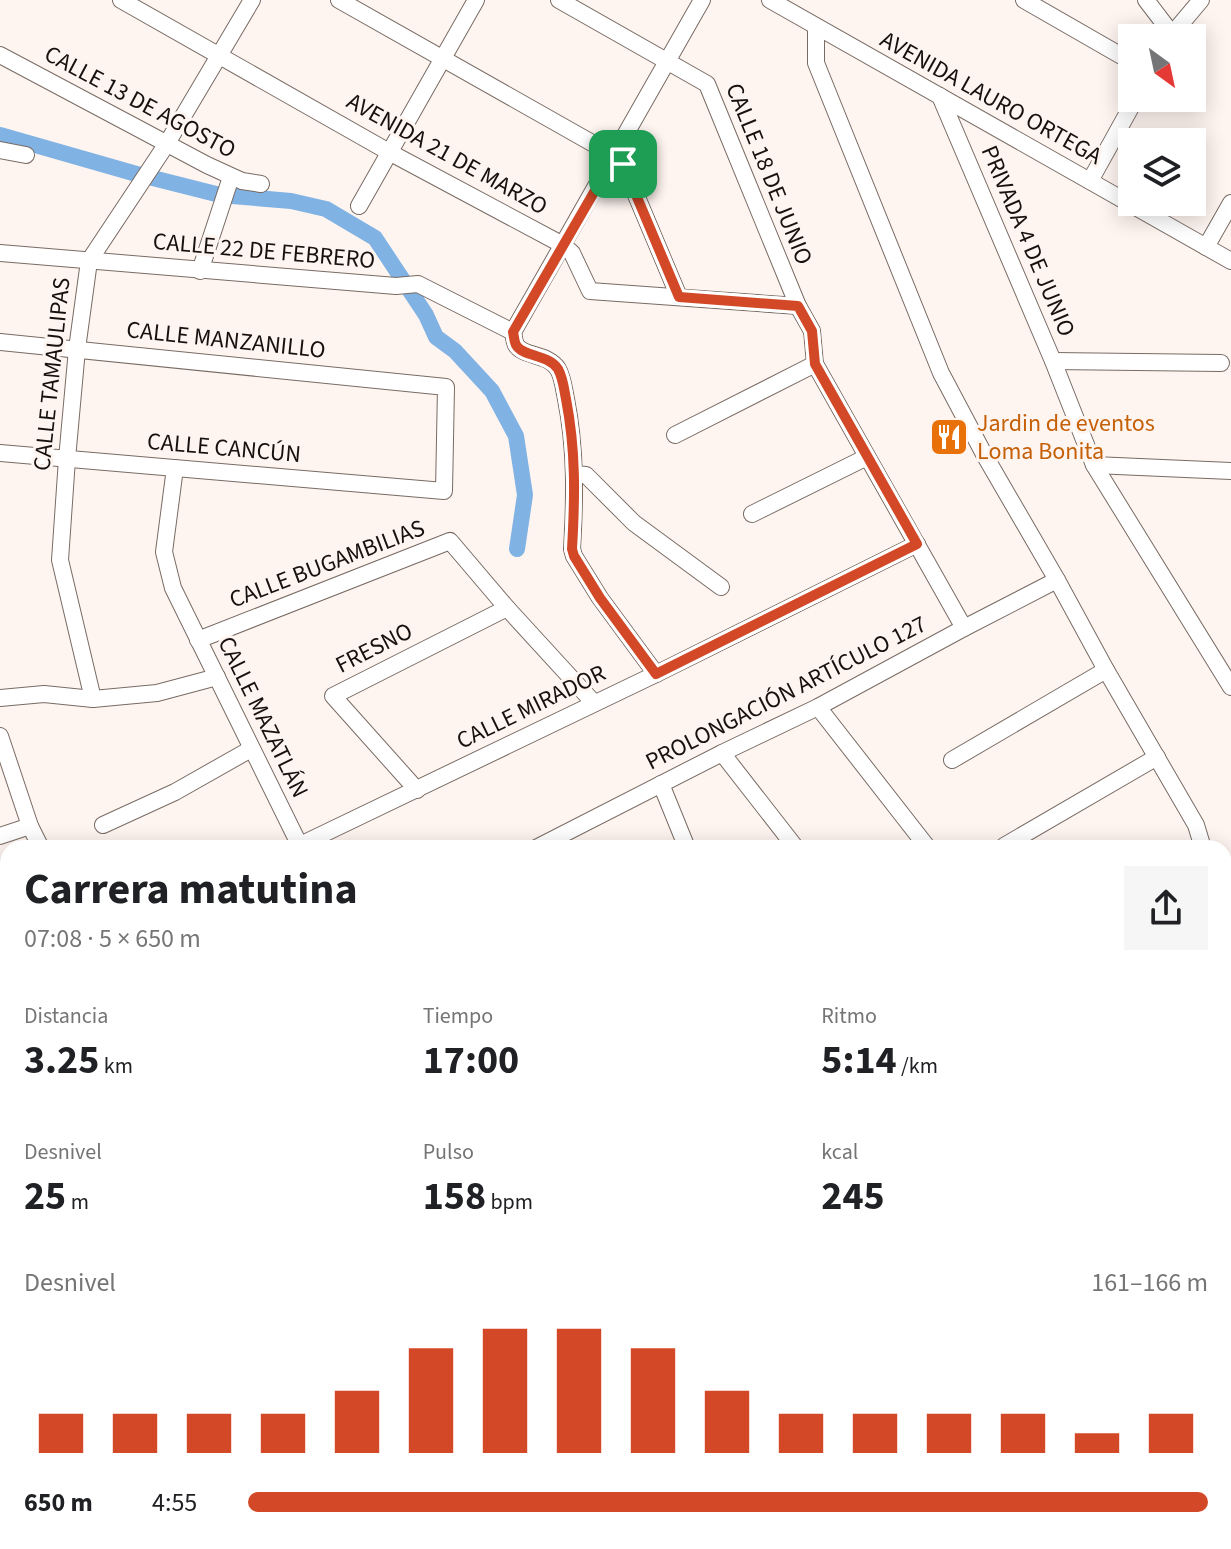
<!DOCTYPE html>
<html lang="es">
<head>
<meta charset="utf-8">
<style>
	body { margin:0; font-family:"Source Sans 3",sans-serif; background:#f6f6f6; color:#202124; height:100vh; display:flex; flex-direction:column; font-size:30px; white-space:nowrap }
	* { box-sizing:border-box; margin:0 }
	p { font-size:26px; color:#757577 }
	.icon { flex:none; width:44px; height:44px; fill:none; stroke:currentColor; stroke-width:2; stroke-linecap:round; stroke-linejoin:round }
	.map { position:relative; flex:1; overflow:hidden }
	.side { position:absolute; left:0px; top:840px; width:1232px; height:710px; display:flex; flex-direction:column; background:#fff; border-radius:24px 24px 0 0; box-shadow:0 4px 20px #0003 }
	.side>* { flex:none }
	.needle { width:52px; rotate:147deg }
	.tools { position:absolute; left:1118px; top:24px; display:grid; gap:16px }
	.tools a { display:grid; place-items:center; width:88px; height:88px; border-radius:0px; background:#fff; box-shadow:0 4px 20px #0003; font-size:40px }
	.pin { position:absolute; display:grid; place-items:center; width:68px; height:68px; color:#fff; margin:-34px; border-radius:16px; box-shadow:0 4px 12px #0006 }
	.round { display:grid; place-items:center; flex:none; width:84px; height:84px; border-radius:0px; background:#f6f6f6 }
	.overview { display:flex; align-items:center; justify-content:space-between; height:136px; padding:0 24px }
	h1 { font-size:44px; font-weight:700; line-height:60px }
	.figures { display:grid; grid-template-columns:repeat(3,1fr); gap:12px; height:136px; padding:8px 24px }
	.figures div { display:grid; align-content:center }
	.figures b { font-size:40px; font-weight:700 }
	.figures small { font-size:22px; font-weight:400 }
	.figures p { font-size:22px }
	.chart { height:224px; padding:16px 24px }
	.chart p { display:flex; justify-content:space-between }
	.chart svg { width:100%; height:144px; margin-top:8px; stroke:#d34927; stroke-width:6 }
	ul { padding:0 24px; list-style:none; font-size:26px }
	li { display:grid; grid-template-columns:128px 96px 1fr; align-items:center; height:60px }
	li i { height:20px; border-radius:10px; background:#d34927 }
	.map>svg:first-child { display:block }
</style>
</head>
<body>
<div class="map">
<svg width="1231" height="1549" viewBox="0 0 1231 1549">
	<rect width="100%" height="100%" fill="#fff5f0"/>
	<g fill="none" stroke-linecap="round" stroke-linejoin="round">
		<path stroke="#80b2e4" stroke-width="16" d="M0,135L133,173L220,195L291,201L326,209L375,238L426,315L436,337L455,351L492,391L516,436L525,495L517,549"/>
		<g stroke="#786b64" stroke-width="18">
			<g id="street">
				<path d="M121,0L389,152L563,245L572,253L590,291L798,306"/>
				<path d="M339,0L615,156L623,164L679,297"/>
				<path d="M559,0L707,84L798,306L812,331L815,364L964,628"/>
				<path d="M770,0L1231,261"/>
				<path d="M1024,0L1132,62"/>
				<path d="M1146,0L1172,34"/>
				<path d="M816,27V63L941,373L985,456L1057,580L1106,670L1196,825L1203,848"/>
				<path d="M1169,38L1201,0"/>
				<path d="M0,55L207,165L242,181L261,184"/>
				<path d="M940,96L1053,361L1094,465L1231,687"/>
				<path d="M0,150L26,155"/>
				<path d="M1090,181L1136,98"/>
				<path d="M359,206L476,0"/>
				<path d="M1206,247L1231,203"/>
				<path d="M0,253L396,286L418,284L513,332"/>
				<path d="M200,271L231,177"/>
				<path d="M513,332C514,336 514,341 516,345C523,357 548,353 558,369C563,378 564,390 566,399C576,450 575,498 572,549L574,556L600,598L656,674"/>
				<path d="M513,332L702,0"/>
				<path d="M0,342L446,387L444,491L0,453"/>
				<path d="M1053,361L1221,363"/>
				<path d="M675,435L815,364"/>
				<path d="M1094,465L1231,471"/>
				<path d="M175,468L164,552L173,588L301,848"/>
				<path d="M575,474L586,475L634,523L721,587"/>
				<path d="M752,514L867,457"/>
				<path d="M198,640L450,541L507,608L594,703"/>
				<path d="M0,698L44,694L93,699L157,693L217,677"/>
				<path d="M93,699L60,560L67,459L77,349L89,261L166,145L252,0"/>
				<path d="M818,707L928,848"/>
				<path d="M0,736L30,826L41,848"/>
				<path d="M722,753L796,848"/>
				<path d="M952,760L1106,670"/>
				<path d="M661,784L687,848"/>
				<path d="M417,790L333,696L507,608"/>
				<path d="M103,825L175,792L251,749"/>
				<path d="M0,836L30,826"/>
				<path d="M1004,846L1157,757"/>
				<path d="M294,848L656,674L917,544"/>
				<path d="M536,848L722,753L818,707L964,628L1057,580"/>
				<path d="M1224,872L1231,883"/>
				<path d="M0,969L8,982"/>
				<path d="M0,1125L8,1120"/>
				<path d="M0,1164L8,1177"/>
				<path d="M0,1250L8,1245"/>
				<path d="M0,1327L8,1351"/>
				<path d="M1224,1435L1231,1433"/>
				<path d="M1224,1530L1231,1546"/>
				<path d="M74,1542L76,1549"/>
				<path d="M997,1542L1000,1549"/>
				<path d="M1112,1542L1115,1549"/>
				<path d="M126,1549L145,1542"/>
				<path d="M316,1549L324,1542"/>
				<path d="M912,1549L938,1542"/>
			</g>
		</g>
		<use href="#street" stroke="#fff" stroke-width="16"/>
	</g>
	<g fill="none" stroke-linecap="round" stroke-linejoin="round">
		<g stroke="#fff" stroke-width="16">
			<path id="route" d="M615,156L623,164L679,297L798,306L812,331L815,364L917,544L656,674L600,598L574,556L572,549C575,497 576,451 566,399C564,389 563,378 558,369C548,354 523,357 516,345C514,341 514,336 513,332Z"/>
		</g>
		<use href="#route" stroke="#d34927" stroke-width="10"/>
	</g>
	<defs>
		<g id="restaurant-square" transform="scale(2)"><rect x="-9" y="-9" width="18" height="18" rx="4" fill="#e8710a" stroke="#fff5f0"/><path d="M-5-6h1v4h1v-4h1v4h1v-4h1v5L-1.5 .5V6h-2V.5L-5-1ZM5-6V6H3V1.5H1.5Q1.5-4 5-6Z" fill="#fff"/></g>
	</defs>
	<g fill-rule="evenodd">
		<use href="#restaurant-square" x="949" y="437"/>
	</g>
	<g text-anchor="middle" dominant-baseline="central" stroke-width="6" stroke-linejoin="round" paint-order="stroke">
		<g font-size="24" fill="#16110f" stroke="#fff5f0">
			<text transform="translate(991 98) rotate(29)">AVENIDA LAURO ORTEGA</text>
			<text transform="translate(140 102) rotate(28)">CALLE 13 DE AGOSTO</text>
			<text transform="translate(447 154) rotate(29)">AVENIDA 21 DE MARZO</text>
			<text transform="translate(769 174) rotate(68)">CALLE 18 DE JUNIO</text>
			<text transform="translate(1028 241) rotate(67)">PRIVADA 4 DE JUNIO</text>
			<text transform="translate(264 251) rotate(5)">CALLE 22 DE FEBRERO</text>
			<text transform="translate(226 340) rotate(6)">CALLE MANZANILLO</text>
			<text transform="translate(52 374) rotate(-84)">CALLE TAMAULIPAS</text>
			<text transform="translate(224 448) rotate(5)">CALLE CANCÚN</text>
			<text transform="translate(327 564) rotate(-21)">CALLE BUGAMBILIAS</text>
			<text transform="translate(374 648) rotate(-27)">FRESNO</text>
			<text transform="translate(786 693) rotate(-27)">PROLONGACIÓN ARTÍCULO 127</text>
			<text transform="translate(531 707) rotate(-26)">CALLE MIRADOR</text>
			<text transform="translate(263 717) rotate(64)">CALLE MAZATLÁN</text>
		</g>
		<g font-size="24" fill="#c56008" stroke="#fff5f0" text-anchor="start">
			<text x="977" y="423">Jardin de eventos<tspan x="977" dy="28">Loma Bonita</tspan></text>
		</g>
	</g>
</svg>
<div class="tools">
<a><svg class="needle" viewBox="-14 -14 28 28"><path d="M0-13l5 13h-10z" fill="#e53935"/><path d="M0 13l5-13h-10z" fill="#757577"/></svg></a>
<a><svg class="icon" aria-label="layers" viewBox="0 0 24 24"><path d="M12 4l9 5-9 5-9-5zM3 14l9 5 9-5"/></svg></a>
</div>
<div class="pin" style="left:623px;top:164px;background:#1e9e55"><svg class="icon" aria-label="arrive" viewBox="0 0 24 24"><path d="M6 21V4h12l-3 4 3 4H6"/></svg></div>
<section class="side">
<div class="overview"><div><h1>Carrera matutina</h1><p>07:08 · 5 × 650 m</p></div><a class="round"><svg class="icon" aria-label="share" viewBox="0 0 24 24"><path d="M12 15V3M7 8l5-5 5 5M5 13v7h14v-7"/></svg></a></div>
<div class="figures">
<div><p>Distancia</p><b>3.25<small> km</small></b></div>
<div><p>Tiempo</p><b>17:00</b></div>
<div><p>Ritmo</p><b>5:14<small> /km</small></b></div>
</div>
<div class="figures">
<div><p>Desnivel</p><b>25<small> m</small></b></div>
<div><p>Pulso</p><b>158<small> bpm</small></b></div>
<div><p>kcal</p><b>245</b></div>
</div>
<div class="chart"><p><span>Desnivel</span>161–166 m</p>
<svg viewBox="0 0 160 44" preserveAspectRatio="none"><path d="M5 44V32M15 44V32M25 44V32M35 44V32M45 44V25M55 44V12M65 44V6M75 44V6M85 44V12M95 44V25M105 44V32M115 44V32M125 44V32M135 44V32M145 44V38M155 44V32"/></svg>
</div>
<ul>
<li><b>650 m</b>4:55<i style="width:100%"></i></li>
</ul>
</section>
</div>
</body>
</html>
